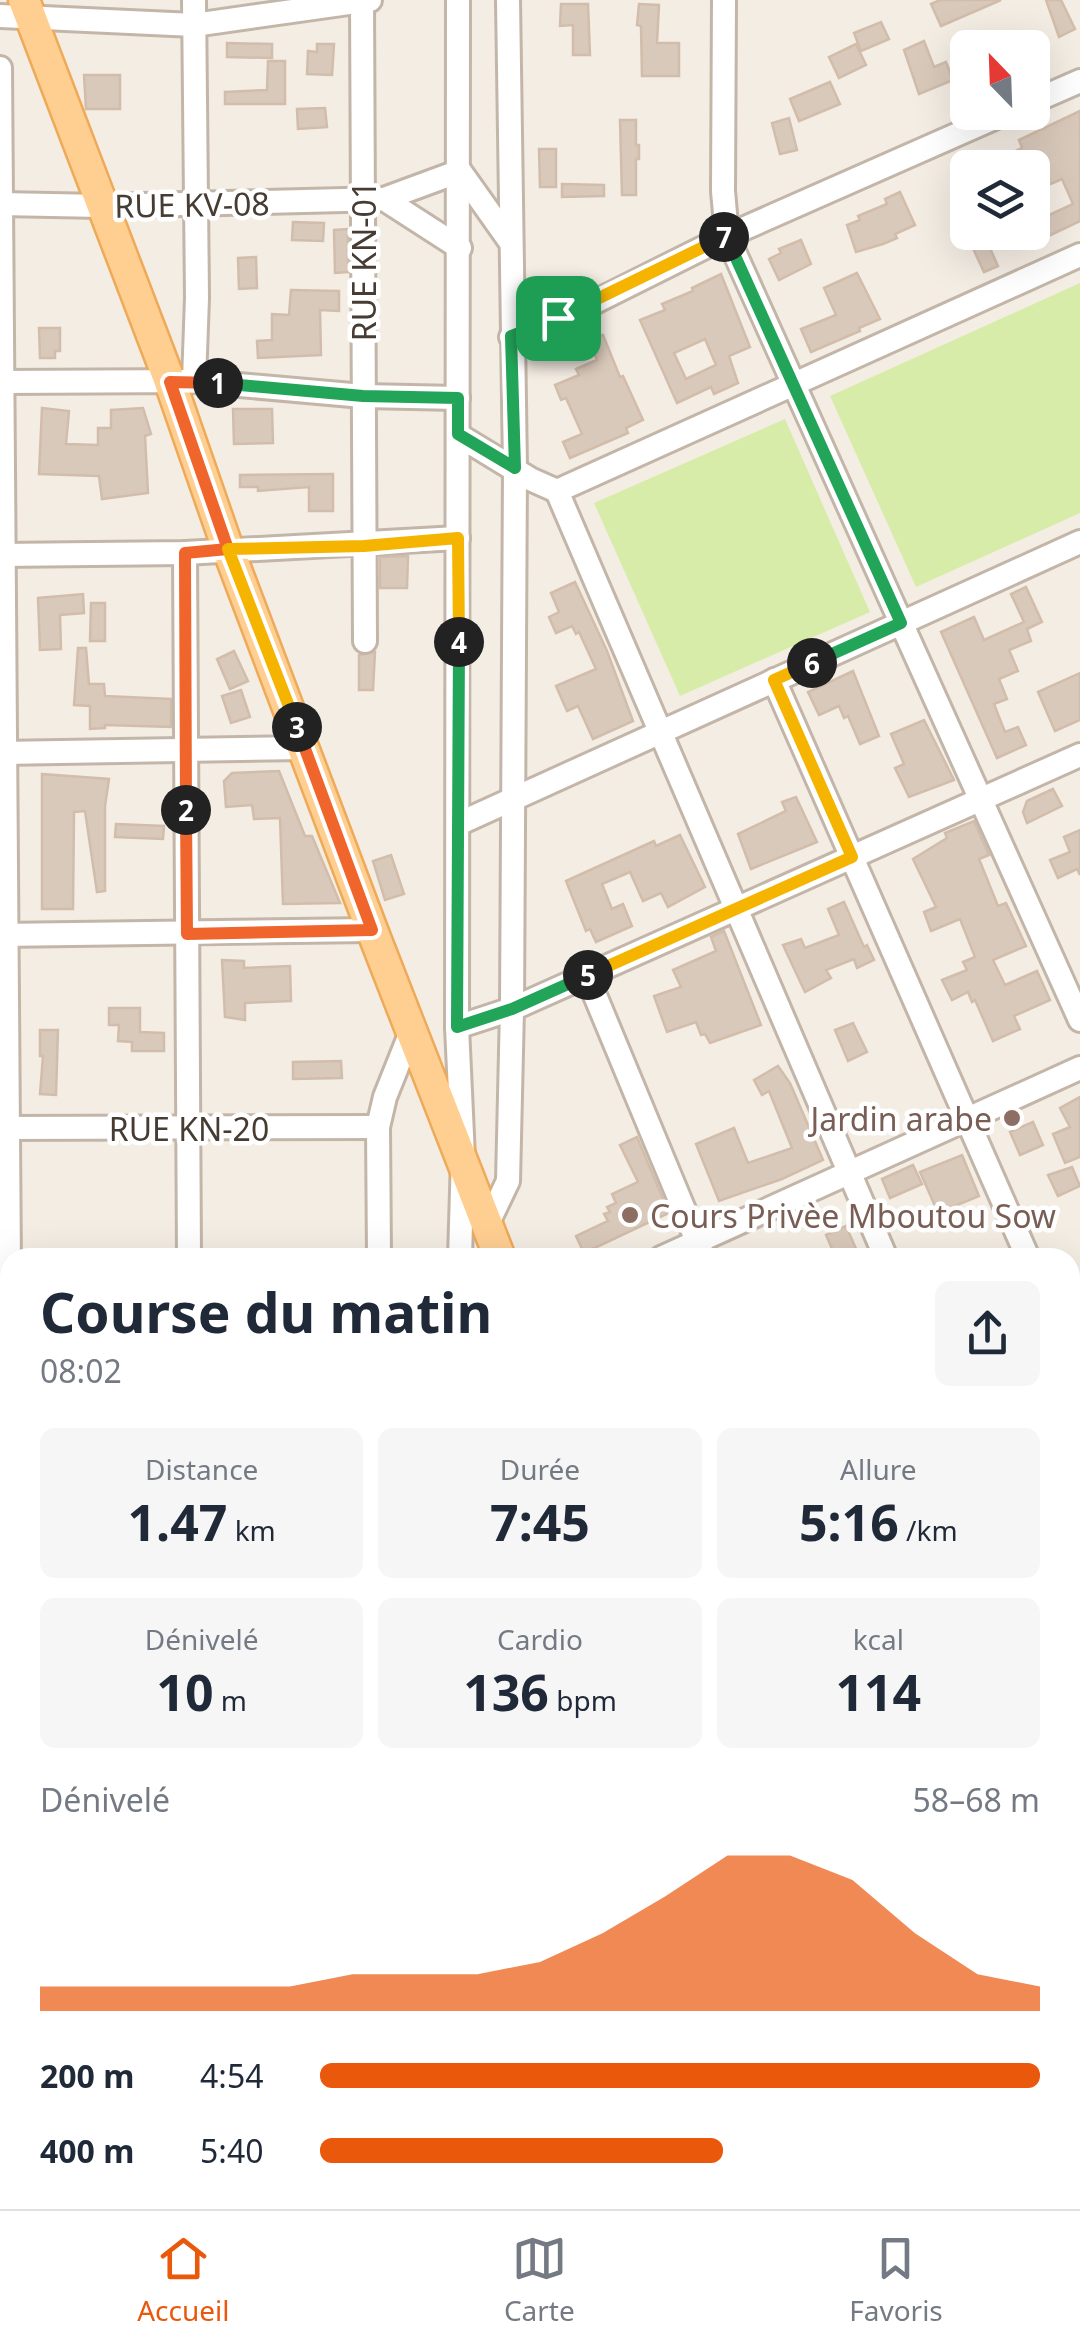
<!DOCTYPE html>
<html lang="fr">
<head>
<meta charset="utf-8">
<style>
	body { margin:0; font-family:"Noto Sans",sans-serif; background:#f6f6f7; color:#1f2937; height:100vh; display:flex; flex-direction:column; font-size:38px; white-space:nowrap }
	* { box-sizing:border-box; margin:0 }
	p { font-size:32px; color:#747a83 }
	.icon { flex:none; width:55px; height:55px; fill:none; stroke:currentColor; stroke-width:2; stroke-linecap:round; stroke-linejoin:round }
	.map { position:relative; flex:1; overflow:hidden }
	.panel { position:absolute; left:0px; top:1248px; width:1080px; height:962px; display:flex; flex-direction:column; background:#fff; border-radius:30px 30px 0 0; box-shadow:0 10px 40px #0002 }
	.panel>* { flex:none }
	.needle { width:65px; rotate:337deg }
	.controls { position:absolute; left:950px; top:30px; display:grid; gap:20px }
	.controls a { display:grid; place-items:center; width:100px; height:100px; border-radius:15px; background:#fff; box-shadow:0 10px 40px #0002; font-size:50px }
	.pin { position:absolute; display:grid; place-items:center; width:85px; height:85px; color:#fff; margin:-42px; border-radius:20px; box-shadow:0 5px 15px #0006 }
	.km { position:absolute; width:50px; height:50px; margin:-25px; border-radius:50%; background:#222; color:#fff; font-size:28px; line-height:50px; text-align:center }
	.round { display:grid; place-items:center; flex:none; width:105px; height:105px; border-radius:15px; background:#f6f6f7 }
	.summary { display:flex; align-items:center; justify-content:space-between; height:170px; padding:0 40px }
	h1 { font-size:55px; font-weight:700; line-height:75px }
	.metrics { display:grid; grid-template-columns:repeat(3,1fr); gap:15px; height:170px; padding:10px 40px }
	.metrics div { display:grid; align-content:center; border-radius:15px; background:#f6f6f7; text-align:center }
	.metrics b { font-size:50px; font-weight:700 }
	.metrics small { font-size:28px; font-weight:400 }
	.metrics p { font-size:28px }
	.chart { height:280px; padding:20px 40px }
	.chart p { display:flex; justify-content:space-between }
	.chart svg { width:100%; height:180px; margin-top:10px; fill:#ea580c; opacity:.7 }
	ul { padding:0 40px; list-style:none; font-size:32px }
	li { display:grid; grid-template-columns:160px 120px 1fr; align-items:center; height:75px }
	li i { height:25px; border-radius:12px; background:#ea580c }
	.dock { display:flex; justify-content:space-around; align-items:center; height:140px; border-top:2px solid #e0e1e3; background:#fff; font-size:28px; color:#747a83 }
	.dock a { display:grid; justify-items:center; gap:5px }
	.dock .active { color:#ea580c }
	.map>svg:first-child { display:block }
</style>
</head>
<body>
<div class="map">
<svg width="1080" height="2209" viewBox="0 0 1080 2209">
	<rect width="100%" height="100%" fill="#f4ede4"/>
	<path fill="#f6d6d7" d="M1070,1751L1080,1776V2209H906L903,2200H1070Z"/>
	<g fill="#d8eca9">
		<path d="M1080,283V513L916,587L830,396Z"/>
		<path d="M785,419L870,612L680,696L594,503Z"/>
	</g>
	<g fill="#d9c9bb" stroke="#d2bdab" stroke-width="2.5" fill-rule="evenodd">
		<path d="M940,0H1001L941,26L931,4Z"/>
		<path d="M1046,0H1061L1075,29L1059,37Z"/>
		<path d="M561,4H588L590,55H573V25L560,26Z"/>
		<path d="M639,4L659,5L657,43H679V76H642L641,26L637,25Z"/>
		<path d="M881,22L889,39L861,51L854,33Z"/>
		<path d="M924,41L934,67L946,62L953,80L919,94L904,50Z"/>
		<path d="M227,43L272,44V58L227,57Z"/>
		<path d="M317,44H334L332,75L307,74L308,51L317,52Z"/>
		<path d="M856,44L866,65L839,78L829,57Z"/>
		<path d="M268,61H285V104H225V92L267,90Z"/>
		<path d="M84,75H120V109H86Z"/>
		<path d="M830,82L840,104L799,121L790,99Z"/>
		<path d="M325,108L327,127L298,129L297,109Z"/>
		<path d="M1080,111V221L1038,241L1032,223L1073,204L1062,179L1032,192V168H979L1022,148L1019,140Z"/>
		<path d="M789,118L797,150L780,154L772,123Z"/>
		<path d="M620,120H636V145H639V159H636V195H622Z"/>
		<path d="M539,149H556V187H540Z"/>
		<path d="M562,184L604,185V196L562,197Z"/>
		<path d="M900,192L915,225L895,234L897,238L883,244L856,252L847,225L860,220L858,216L887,204L885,199Z"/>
		<path d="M293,222L324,223L323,241L292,240Z"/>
		<path d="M348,229V272L335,273L334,230Z"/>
		<path d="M984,235L998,266L984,272L970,242Z"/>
		<path d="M801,240L811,264L779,280L769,259L781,253L779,249Z"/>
		<path d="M256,257L257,288L239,289L238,258Z"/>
		<path d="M857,273L880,319L859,328L860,331L811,352L801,329L836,315L824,288Z"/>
		<path d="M721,274L750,347L729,356L738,383L714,394L711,387L677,403L640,320L665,310L662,304L693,291L692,288ZM705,339L716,365L686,379L674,353Z"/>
		<path d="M291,290L339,291V311L320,310L321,355L258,358L257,341L272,340V314L289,315Z"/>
		<path d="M39,328H60V351H55V358H40Z"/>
		<path d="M603,335L620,377L623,376L643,420L626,428L628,433L570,458L563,442L582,434L566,398L561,400L555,385L579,375L576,369L597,360L589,341Z"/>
		<path d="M42,408L69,411L66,444L98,445V428H111V410L143,408L151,434L145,436L148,493L102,499L99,476L39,474Z"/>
		<path d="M233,409H272L273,443L234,444Z"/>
		<path d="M333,474V511H309V487L258,491V487H240V475Z"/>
		<path d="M408,556L407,588H380V557Z"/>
		<path d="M575,582L607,651L633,721L593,739L578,706L567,711L556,686L596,669L579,632L576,634L572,626L556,633L549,617L559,612L551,593Z"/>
		<path d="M1026,587L1042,622L1027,629L1031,641L1009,650L1018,671L999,679L1007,699L994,704L1005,732L1018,727L1026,745L997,758L941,632L974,617L984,640L1024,622L1011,594Z"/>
		<path d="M83,594L84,613L60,615L61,649L40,650L38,598Z"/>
		<path d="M91,603H105V641H90Z"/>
		<path d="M78,648H86L89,684H104L105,696L171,699V727L105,725V728L90,729V706L74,705Z"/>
		<path d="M234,651L248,681L230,689L217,659Z"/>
		<path d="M375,652L373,690H359V655Z"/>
		<path d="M853,671L879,736L860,744L848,716L844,718L839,706L819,715L808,692Z"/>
		<path d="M1080,673V720L1055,731L1038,692Z"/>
		<path d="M241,690L250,717L231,723L222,696Z"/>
		<path d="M924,720L954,780L909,797L895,768L904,764L891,734Z"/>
		<path d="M279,771L305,836H312L340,903L283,904L280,818L254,819L252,805L226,807L224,781L232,773Z"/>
		<path d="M42,774L109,779L105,806V891L97,892L85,811L74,812L73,909H42Z"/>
		<path d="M1053,789L1062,806L1027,823L1023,812L1027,801Z"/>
		<path d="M796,797L817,842L751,869L738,834L786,811L782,802Z"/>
		<path d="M974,821L989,855L979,859L998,906L1006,903L1026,946L993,960L1005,985L1037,971L1050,1000L1014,1016L1020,1029L993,1041L975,1000L972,1002L968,992L952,1000L942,980L967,970L963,962L975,957L960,919L931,931L924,912L936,907L913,859L947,838L945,833Z"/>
		<path d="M116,824L164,826L163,839L115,837Z"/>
		<path d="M1080,830V875L1077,869L1058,878L1050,860L1070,852L1064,837Z"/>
		<path d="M680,835L705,887L668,907L661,893L643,901L630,872L602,884L612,909L623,904L632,926L596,942L590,929L586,931L566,881L654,841L656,846Z"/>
		<path d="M391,855L404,894L385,900L373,861Z"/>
		<path d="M844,902L864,947L867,945L874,960L857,968L854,959L826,970L831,978L805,992L783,945L801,939L805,948L839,935L828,909Z"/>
		<path d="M724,931L761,1025L710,1043L705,1034L701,1035L696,1022L667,1032L654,996L681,987L673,970L716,951L711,937Z"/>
		<path d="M222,960L244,961V968L290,966L291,1001L245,1003V1020L225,1017Z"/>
		<path d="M109,1008H140V1032L164,1033V1051H132V1042L118,1041L119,1025H109Z"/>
		<path d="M853,1023L867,1052L848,1061L835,1030Z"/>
		<path d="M40,1030H58L56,1095L40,1094L43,1056H40Z"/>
		<path d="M341,1061L342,1078L293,1079V1062Z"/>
		<path d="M778,1066L790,1083L823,1160L782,1179L719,1201L696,1144L734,1128L748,1163L792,1148L769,1091L762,1095L754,1080Z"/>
		<path d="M1080,1097V1157L1065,1163L1053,1134L1070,1127L1060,1108Z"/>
		<path d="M1033,1122L1043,1145L1020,1155L1010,1132Z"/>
		<path d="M637,1137L669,1213L584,1253L576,1236L608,1221L604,1214L610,1212L607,1207L616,1203L612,1194L638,1182L620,1145Z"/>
		<path d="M962,1155L979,1196L938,1213L920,1172Z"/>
		<path d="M913,1165L922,1184L890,1198L882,1179Z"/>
		<path d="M1072,1167L1080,1186L1058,1196L1048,1175Z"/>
		<path d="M846,1226L860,1258H836L826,1235Z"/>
	</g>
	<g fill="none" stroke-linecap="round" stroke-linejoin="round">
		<g stroke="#c3b6a9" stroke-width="28">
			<g id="minor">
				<path d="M362,0L365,641"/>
				<path d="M458,0L457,1027L463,1157L460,1258"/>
				<path d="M724,0L723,191L727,236L1080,1020"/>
				<path d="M0,16L194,25L370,0"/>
				<path d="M0,68L10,1401"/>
				<path d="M1032,102L1080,81"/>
				<path d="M384,199L460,248"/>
				<path d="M0,204L102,206L384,199L460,171L511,243"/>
				<path d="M511,337L581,309L727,236L1008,112"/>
				<path d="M194,381L197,298L194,0"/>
				<path d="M0,382L194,381L363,396L458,398"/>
				<path d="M458,435L530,479L557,491L1080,255"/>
				<path d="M557,491L886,1258"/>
				<path d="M185,553L189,1258"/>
				<path d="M0,555L185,553L458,538"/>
				<path d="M774,680L1028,1258"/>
				<path d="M0,753L304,748"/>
				<path d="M458,824L1080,542"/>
				<path d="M0,935L372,930"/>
				<path d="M587,976L704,1258"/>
				<path d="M457,1027L512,1009L1080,755"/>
				<path d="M0,1128L378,1127"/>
				<path d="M487,1225L508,1181L512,1009L515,468L508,0"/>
				<path d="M379,1258L378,1127L385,1097L411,1032"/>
				<path d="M661,1258L1080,1068"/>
				<path d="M1070,1307L1080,1302"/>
				<path d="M1070,1354L1080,1377"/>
				<path d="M0,1490H10"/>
				<path d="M1070,1553L1080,1548"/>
				<path d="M0,1677H10"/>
				<path d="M1070,1702L1080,1726"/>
				<path d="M0,1852H10"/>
				<path d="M1070,1896L1080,1891"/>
				<path d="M1070,2032L1080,2056"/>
				<path d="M0,2047H10"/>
				<path d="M16,2200V2209"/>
				<path d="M195,2200V2209"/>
				<path d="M382,2200V2209"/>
				<path d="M460,2200V2209"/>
				<path d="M1014,2200L1018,2209"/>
			</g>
		</g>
		<g stroke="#eeaa58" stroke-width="35">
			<g id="major">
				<path d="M24,0L170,382L228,549L372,930L500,1258"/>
				<path d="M857,2200L861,2209"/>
			</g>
		</g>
		<use href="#minor" stroke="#fff" stroke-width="22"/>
		<use href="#major" stroke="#ffcf92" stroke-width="30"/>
	</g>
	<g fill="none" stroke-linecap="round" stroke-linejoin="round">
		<g stroke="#fff" stroke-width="20">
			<path id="split-1" d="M218,383L363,396L458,398V434L515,468L511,336L558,318"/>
		</g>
		<g stroke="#fff" stroke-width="20">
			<path id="split-2" d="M186,810L185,553L228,549L170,382L218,383"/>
		</g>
		<g stroke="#fff" stroke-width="20">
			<path id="split-3" d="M186,810L187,934L372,930L297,727"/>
		</g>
		<g stroke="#fff" stroke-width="20">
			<path id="split-4" d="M297,727L228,549L364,546L458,538L459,642"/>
		</g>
		<g stroke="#fff" stroke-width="20">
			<path id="split-5" d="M459,642L457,1027L512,1009L588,975"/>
		</g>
		<g stroke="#fff" stroke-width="20">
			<path id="split-6" d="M588,975L852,857L774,680L812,663"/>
		</g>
		<g stroke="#fff" stroke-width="20">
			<path id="split-7" d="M724,237L726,236L901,623L812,663"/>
		</g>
		<g stroke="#fff" stroke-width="20">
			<path id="split-8" d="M558,318L724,237"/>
		</g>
		<use href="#split-1" stroke="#22a559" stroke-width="12"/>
		<use href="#split-2" stroke="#f0652b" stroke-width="12"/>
		<use href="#split-3" stroke="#f0652b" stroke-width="12"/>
		<use href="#split-4" stroke="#f5b400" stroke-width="12"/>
		<use href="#split-5" stroke="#22a559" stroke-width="12"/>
		<use href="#split-6" stroke="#f5b400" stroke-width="12"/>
		<use href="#split-7" stroke="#22a559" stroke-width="12"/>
		<use href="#split-8" stroke="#f5b400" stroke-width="12"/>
	</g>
	<g fill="#8d6e63" stroke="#fff" stroke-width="4">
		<circle cx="1012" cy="1118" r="10"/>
		<circle cx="630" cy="1215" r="10"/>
	</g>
	<g text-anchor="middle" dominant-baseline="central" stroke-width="9" stroke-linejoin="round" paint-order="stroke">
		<g font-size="32" fill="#463c33" stroke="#fff">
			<text transform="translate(192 204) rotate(-1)">RUE KV-08</text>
			<text transform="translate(363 261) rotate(-90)">RUE KN-01</text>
			<text x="189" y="1128">RUE KN-20</text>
		</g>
		<g font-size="32" fill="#785e54" stroke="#fff" text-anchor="end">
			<text x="992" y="1118">Jardin arabe</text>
			<text x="650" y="1215" text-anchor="start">Cours Privèe Mboutou Sow</text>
		</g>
	</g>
</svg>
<div class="controls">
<a><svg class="needle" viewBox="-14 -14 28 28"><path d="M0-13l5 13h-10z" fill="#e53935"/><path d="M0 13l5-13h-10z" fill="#747a83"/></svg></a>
<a><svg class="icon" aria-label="layers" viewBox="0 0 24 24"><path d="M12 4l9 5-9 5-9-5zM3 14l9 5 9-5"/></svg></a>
</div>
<div class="pin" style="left:558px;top:318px;background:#1e9e55"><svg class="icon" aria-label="arrive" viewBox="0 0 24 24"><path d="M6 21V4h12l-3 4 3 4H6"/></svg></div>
<b class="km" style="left:218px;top:383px">1</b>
<b class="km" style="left:186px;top:810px">2</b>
<b class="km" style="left:297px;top:727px">3</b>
<b class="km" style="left:459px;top:642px">4</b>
<b class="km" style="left:588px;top:975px">5</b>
<b class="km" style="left:812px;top:663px">6</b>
<b class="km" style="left:724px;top:237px">7</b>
<section class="panel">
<div class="summary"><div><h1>Course du matin</h1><p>08:02</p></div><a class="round"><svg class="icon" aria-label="share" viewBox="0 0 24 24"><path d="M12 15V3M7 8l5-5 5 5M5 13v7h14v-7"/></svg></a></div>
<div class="metrics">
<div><p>Distance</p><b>1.47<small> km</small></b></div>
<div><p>Durée</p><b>7:45</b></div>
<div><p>Allure</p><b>5:16<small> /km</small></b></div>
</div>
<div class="metrics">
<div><p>Dénivelé</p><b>10<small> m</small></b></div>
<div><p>Cardio</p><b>136<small> bpm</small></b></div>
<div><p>kcal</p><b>114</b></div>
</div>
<div class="chart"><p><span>Dénivelé</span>58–68 m</p>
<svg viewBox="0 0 160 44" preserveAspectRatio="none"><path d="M0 44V38L10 38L20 38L30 38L40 38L50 35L60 35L70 35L80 32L90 25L100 16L110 6L120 6L130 12L140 25L150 35L160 38V44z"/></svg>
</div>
<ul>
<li><b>200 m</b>4:54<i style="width:100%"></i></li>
<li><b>400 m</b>5:40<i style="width:56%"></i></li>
</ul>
</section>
</div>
<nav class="dock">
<a class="active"><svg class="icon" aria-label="home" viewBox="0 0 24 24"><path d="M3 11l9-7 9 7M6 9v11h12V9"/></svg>Accueil</a>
<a><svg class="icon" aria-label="map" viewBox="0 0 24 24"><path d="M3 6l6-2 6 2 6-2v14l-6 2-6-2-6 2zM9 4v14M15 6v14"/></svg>Carte</a>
<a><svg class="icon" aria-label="saved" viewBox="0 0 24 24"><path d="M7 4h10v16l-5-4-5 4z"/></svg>Favoris</a>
</nav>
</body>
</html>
